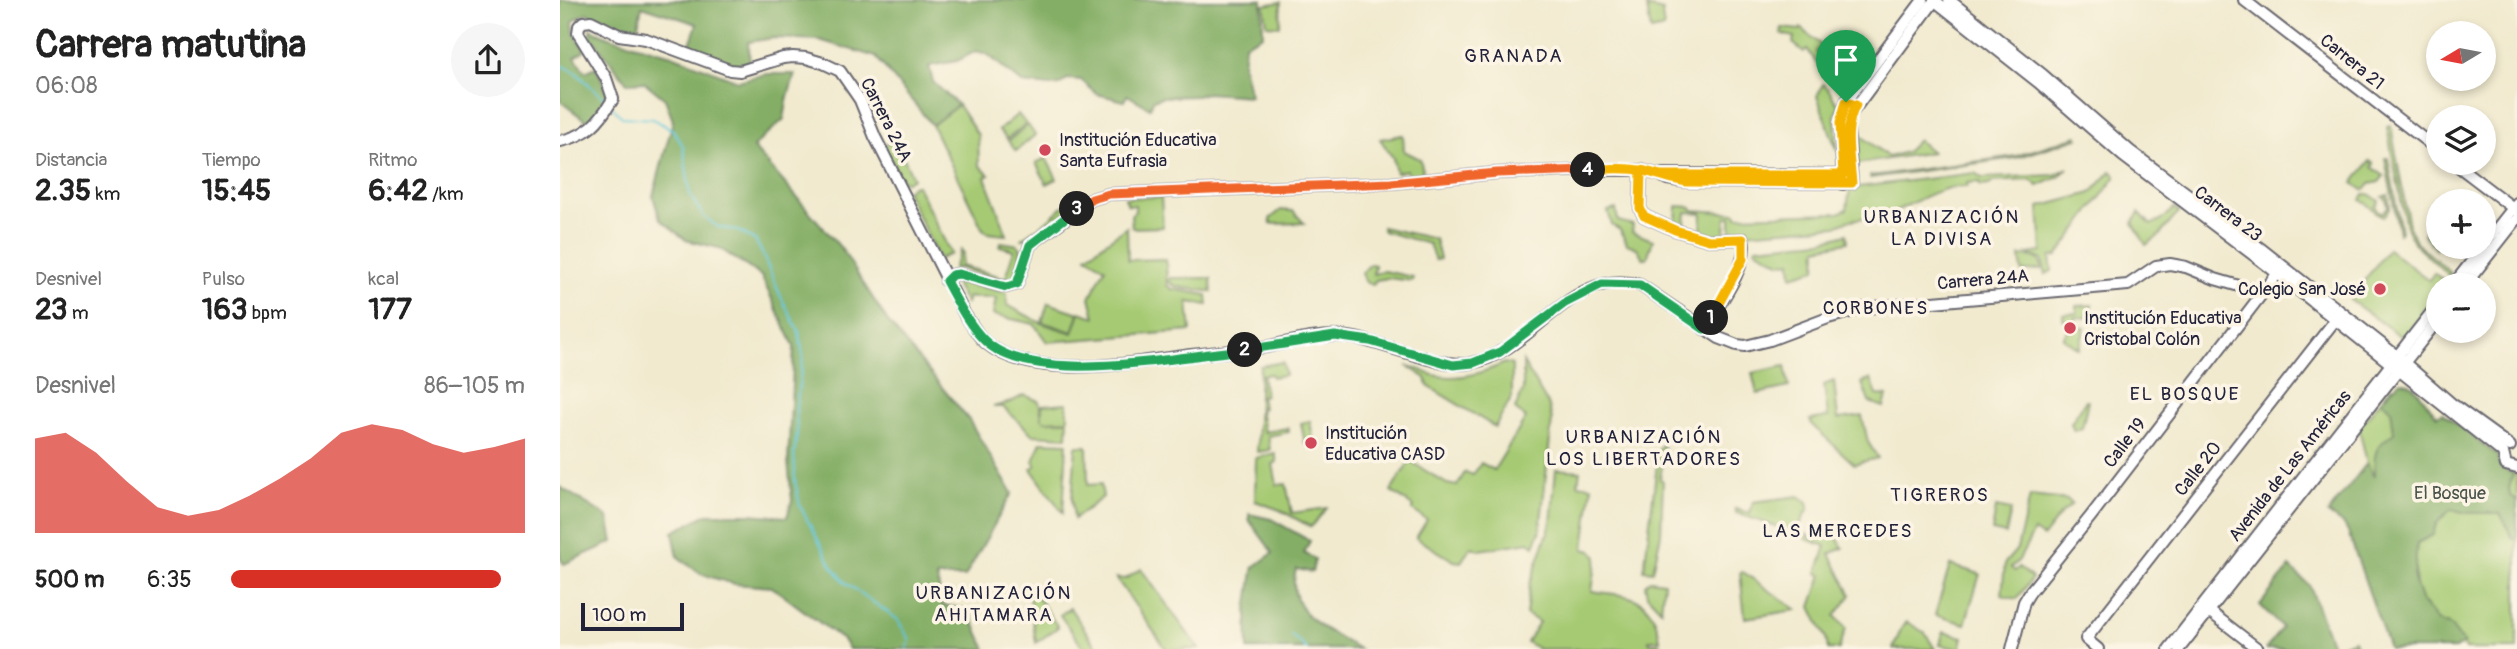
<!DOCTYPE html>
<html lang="es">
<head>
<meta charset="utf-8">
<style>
	body { margin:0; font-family:Pangolin,sans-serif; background:#f6f6f6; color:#222; height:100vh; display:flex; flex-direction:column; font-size:26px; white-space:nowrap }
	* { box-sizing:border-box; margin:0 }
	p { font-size:23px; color:#767676 }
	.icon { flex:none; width:38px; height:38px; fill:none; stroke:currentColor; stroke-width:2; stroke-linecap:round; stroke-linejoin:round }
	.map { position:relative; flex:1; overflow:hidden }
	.details { display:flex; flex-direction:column; background:#fff; width:560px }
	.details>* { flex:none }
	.needle { width:46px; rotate:260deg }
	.fabs { position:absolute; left:1866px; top:21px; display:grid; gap:14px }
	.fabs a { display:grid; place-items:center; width:70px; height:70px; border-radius:50%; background:#fff; box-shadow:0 4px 10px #0003; font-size:35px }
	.scale { position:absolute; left:21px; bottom:18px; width:103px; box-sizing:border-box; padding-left:7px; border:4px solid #22223b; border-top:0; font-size:19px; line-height:24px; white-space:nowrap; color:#22223b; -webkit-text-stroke:5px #fcf5e5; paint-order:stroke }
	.pin { position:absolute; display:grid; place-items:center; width:60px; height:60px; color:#fff; margin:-72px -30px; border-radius:50% 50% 50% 0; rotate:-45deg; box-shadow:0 0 7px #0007 }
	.pin .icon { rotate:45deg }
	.km { position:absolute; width:35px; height:35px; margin:-18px; border-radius:50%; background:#222; color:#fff; font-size:19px; line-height:35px; text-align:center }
	.round { display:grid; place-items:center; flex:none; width:74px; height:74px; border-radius:37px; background:#f6f6f6 }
	.summary { display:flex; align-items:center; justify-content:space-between; height:119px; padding:0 35px }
	h1 { font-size:38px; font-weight:700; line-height:52px }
	.metrics { display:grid; grid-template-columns:repeat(3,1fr); gap:10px; height:119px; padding:7px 35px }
	.metrics div { display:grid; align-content:center }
	.metrics b { font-size:30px; font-weight:700 }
	.metrics small { font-size:19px; font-weight:400 }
	.metrics p { font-size:19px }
	.chart { height:196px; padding:14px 35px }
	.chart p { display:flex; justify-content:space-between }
	.chart svg { width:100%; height:126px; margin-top:7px; fill:#d93025; opacity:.7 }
	ul { padding:0 35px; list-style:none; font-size:23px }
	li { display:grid; grid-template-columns:112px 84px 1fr; align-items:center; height:52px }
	li i { height:18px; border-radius:9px; background:#d93025 }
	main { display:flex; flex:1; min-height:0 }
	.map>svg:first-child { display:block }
</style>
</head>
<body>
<main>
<section class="details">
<div class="summary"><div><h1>Carrera matutina</h1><p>06:08</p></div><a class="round"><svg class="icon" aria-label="share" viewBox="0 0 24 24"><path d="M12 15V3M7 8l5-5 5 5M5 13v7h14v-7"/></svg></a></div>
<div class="metrics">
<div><p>Distancia</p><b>2.35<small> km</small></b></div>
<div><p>Tiempo</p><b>15:45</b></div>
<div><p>Ritmo</p><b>6:42<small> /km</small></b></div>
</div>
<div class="metrics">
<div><p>Desnivel</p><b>23<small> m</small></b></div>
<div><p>Pulso</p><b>163<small> bpm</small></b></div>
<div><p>kcal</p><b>177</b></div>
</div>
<div class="chart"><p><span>Desnivel</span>86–105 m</p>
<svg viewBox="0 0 160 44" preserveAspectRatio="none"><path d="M0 44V11L10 9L20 16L30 26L40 35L50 38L60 36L70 31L80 25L90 18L100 9L110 6L120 8L130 13L140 16L150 14L160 11V44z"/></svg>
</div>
<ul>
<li><b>500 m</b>6:35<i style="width:92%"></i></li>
</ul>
</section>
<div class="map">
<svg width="1957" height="649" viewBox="0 0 1957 649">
	<rect width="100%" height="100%" fill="#fcf5e5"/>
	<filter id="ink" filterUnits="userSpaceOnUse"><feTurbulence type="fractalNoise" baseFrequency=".0143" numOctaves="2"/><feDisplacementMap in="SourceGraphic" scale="14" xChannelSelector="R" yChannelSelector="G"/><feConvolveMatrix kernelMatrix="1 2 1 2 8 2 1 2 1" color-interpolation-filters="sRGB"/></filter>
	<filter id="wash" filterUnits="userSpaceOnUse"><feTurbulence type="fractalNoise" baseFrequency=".00686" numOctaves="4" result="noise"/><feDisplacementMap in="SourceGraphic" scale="28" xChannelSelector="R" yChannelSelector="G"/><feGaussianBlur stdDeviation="1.57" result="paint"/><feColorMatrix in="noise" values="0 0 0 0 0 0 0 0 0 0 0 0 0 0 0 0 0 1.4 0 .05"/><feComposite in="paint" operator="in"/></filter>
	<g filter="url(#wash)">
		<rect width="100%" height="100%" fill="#f1eacf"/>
		<g fill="#a6ca73" stroke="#647657" stroke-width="2">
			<path d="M721,2L720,26L707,25L704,5Z"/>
			<path d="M1087,7L1103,11L1102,15L1104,28L1091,31Z"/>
			<path d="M1222,28L1240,30L1241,28L1261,45L1256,52L1276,70L1273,75L1263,69L1262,71L1247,49L1244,52L1233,43L1234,37L1221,34Z"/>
			<path d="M1263,84C1272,90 1271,98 1279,105L1275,115L1277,151L1257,96Z"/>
			<path d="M398,105L418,135L419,165L429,175L425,177L447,235L427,233L422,228L372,125Z"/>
			<path d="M458,114L466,124L447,139L439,130Z"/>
			<path d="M468,125L475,135L456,151L448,141Z"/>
			<path d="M1831,126L1849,226L1857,243L1891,273L1889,276L1855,244L1846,227L1827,127Z"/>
			<path d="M1294,130L1328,157L1346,152L1358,140L1372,152L1298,164L1292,156Z"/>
			<path d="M843,135L844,151L860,159L863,171L858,175L848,176L847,170L836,173L833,158L820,139Z"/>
			<path d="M1517,136L1518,138L1456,158L1310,178V176L1456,156Z"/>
			<path d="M332,142L338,145L353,178L346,182L341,180L323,145Z"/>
			<path d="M486,158L497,179L487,184L476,163Z"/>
			<path d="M1825,158H1828L1841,232L1839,234Z"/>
			<path d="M1810,161L1814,164L1812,167L1824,176L1819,182L1810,184L1806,189L1803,190L1793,183Z"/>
			<path d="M1508,168L1499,177L1478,186L1471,180L1433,182L1429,185L1420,186L1419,182L1407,183V187C1375,185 1354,206 1324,215C1307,219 1291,217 1276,226L1171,234V217H1166L1165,234L1151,235L1141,232L1142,213L1126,212L1125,225L1116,224L1117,206L1132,207L1133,210L1176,213L1177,216L1279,213L1287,209L1290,188L1415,173L1422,178L1495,175Z"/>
			<path d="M1551,171L1556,176L1497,256L1490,257L1492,271L1486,274L1482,260L1468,254L1482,252L1479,207L1531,193Z"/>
			<path d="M354,185H357L391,254L379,259L346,191Z"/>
			<path d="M1804,194H1809L1819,201L1815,207L1822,213L1828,207L1826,199L1823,197L1828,195L1830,208L1823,217L1801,200Z"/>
			<path d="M601,197L603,227L572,228L571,215L575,211V205H568L565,198Z"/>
			<path d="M513,202L515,205L471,238L461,239L486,222L502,207Z"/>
			<path d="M1614,208L1619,212L1600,235L1586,245L1573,223L1579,212L1591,225L1606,217Z"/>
			<path d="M1056,209L1058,221L1073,225L1072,232L1093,240L1087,258H1083L1077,248L1067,244L1060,230L1052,225L1048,211Z"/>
			<path d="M721,210L733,211L744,223L711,224L710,219Z"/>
			<path d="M1878,214V246L1876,249L1863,234Z"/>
			<path d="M567,227L568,260L606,259L607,285L612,289L647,295L648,305L628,302L631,331L487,342L474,324L433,315L436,298C425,296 419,300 408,297L406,303L396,286L397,283L401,282L447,293V305L481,323L513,333L520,312L535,317L530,297L545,268L527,256Z"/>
			<path d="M822,227L875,239L880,259L875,260L869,244L823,231Z"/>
			<path d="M1287,234L1288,242L1257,248L1256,269L1232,276L1231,261L1221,263L1195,249L1196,247L1261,241Z"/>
			<path d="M441,242L458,245L461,249L458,277L449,283L399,268L393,269L401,250L403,252L401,266L446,278L454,250L440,246Z"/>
			<path d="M1828,249L1869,280L1874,273L1887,283L1878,285V295L1843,338L1790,300Z"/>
			<path d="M1460,256C1471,256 1480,256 1482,269L1462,272Z"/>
			<path d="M810,264L815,265L813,274L824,271L853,277L852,281L829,278L816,280L813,285L805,282L802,273Z"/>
			<path d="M610,278H651L652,292C639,288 619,291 609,282Z"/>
			<path d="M488,303L519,313L513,332L482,322Z"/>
			<path d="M1532,305L1527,318L1515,317L1514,327L1525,328L1519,349L1503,338L1511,326L1512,320H1503V314L1517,313V306Z"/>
			<path d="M723,362L725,375L712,377L711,374L702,375L705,395L701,396L703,408L700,409L704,432L728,428L729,432L708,436L710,450L697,452L700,366Z"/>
			<path d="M963,362L989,406L992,420L980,531L974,546L969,542L920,550L911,547L901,562L894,561L856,538L867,520L852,510L854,507L831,491L850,461L887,484L897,486L905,472L913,475L921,463L934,470L966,418L955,409L963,390Z"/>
			<path d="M945,363L952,365V397L935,427L868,386L866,378L847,366C856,367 864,372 873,375C898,381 923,373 945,363Z"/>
			<path d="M1225,366L1229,387L1197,394L1192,373Z"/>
			<path d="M1311,379L1317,395L1327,396L1324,407L1309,402L1302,383Z"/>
			<path d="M1274,381L1278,419L1302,416L1308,442L1318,458L1294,464L1253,426L1250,420L1268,417L1264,385Z"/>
			<path d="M1832,386L1863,397L1865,403L1877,416L1882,413L1937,455L1938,462L1945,471L1957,474V649H1906L1891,626L1878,621L1862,602L1856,588L1855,568L1807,463L1799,428Z"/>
			<path d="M464,395L479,401L482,419V405L507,403L508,420L483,421H508L507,437L473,435L443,407H433L451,402Z"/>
			<path d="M1526,400L1528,401L1522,428L1514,431L1511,423Z"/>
			<path d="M750,421L754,443L745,444L741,423Z"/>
			<path d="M481,442L507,443L503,513L471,469L476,465L473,461Z"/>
			<path d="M1102,445L1105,449L1100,479L1103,481L1101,534L1093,571L1084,570L1099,448Z"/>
			<path d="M516,446H527L528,485L541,484L543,497L514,519L512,499Z"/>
			<path d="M715,453L717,462L713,464L717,485L726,484L732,513L767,508L751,527L720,510L695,501L696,458Z"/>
			<path d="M996,469L1020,471L1018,484L1032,486L1024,549L1032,551L1037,557L1032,591C1070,596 1094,595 1100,640H1089L1090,643L1101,644V649H978L967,642L979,622L966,614L970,584L991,523Z"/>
			<path d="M1239,496L1248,502L1249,508L1235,533L1176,513L1175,509L1190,513L1193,502Z"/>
			<path d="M1470,496L1508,500L1512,504L1501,514L1483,537L1474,531L1459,560L1451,568L1455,571L1459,567L1472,578L1457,599L1442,595L1445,563L1457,549Z"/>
			<path d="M1436,507L1451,510L1446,534L1432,531Z"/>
			<path d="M1269,523L1283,548L1270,554L1291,595L1275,616L1286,628L1279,649H1268L1266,638L1251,607L1262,575L1257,573L1266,546L1245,539L1247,534L1254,539Z"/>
			<path d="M1390,565L1420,574L1405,624L1375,615Z"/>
			<path d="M581,569L639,649H606L556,578L565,579Z"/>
			<path d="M1183,572L1237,610L1185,618L1180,573Z"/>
			<path d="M1090,580L1104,582L1101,610L1087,595L1085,584Z"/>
			<path d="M470,586L498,627L476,643L468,589Z"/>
			<path d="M510,608L538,649H524L500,615Z"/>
			<path d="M1347,622L1365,633L1375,649H1333L1342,627Z"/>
			<path d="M1383,632L1403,637L1400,649L1380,645Z"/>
		</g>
		<g fill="#84ae65" stroke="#536850" stroke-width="2">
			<path d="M0,0H702L703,35L685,44L683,65L690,96L646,93L637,96L601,97L593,100L590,108L567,95L564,101L537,94L521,80L507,79L499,85L491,86L462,83L427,54L416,51L397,61L369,66L373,82L398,105L372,125L316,57L259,40L214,38L188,42L190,62C168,70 149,56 129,47L137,24L82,6L77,31L26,13L13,21L14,33L25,50L15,57L25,72L36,67L48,93L32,121L25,120L0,101Z"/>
			<path d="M30,29L49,37L112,55L178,81L206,74H235L228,96L224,119L193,147L281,248L328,322L409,420L452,493L405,577H377L382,605L408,610L426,649H289L283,640L212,587L174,584L141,574L118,557L113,532L147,514H188L227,517L232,500L228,462L234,346L201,276L159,248L126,240L100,219L93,196L113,121L105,99L84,82L67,83L32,38Z"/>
			<path d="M1840,381C1857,382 1866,404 1877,416L1882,413L1937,455L1940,467L1953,474L1949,488L1950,496L1957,500V540L1952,537L1940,513H1906L1891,509L1876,524L1873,535L1857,543L1854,579L1862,602L1878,621L1891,626L1904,643L1895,649H1829L1788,532L1784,525L1768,513L1807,463L1814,477C1814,454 1813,447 1834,433L1831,410L1821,400Z"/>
			<path d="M0,487L48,517L53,542L4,564L0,558Z"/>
			<path d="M689,514L711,519L750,541L744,553L755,559L752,572L736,569C724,614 768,630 799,649H688L687,610L693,571L694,567L713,553L689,520Z"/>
			<path d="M1730,567L1750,586L1773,648L1794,640L1797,649H1706L1722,627L1700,605Z"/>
		</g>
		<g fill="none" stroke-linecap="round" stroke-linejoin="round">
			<g stroke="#5fc7dc" stroke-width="2">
				<path d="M0,65L14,71L46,100"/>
				<path d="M52,107L62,117L93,119L113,130L123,146L130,195L144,217L158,227L178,231L195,240L202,253L221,297L239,332L243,357L236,407L237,434L234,455L235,481L240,506L272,566L286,583L337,619L350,640L347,649"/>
				<path d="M731,635L747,649"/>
			</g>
		</g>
	</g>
	<g filter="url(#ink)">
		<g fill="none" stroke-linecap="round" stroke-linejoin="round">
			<g stroke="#6a686f" stroke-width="14">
				<g id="secondary">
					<path d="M1374,0L1478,82L1563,156L1712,269L1943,453"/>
					<path d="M1389,0L1483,75L1570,151L1700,248L1834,354L1892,404L1950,446"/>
					<path d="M1684,0L1878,150"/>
					<path d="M0,141C27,136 39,122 53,99L46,78L18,33L19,26L23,22L31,21L59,35L86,39L170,70L180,71L223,58L233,57L246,58L263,63L280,71L300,100L315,137L405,315C411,323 417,334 424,341C470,383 575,362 631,355C655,352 680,351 705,347C728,343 754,335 778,336C820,338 876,370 912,363C973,351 1011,266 1080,285L1159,338L1177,345L1185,346L1210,340L1268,318L1304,308L1568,285L1596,266L1610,264L1626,267L1655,279L1703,293"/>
					<path d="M1894,163L1957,211"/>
					<path d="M1081,170L1080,208L1084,216L1115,230L1149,240L1183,239C1190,265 1157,307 1144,329"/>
					<path d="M1103,174L1290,175"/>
					<path d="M1283,184L1280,123L1286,102L1363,0"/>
					<path d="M1923,246L1957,203"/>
					<path d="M386,281L392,275L399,274L446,287L457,284L470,245L532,199L549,194L831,183L937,173L1034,170H1081L1100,175L1107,179L1127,182L1292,183L1288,126L1290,115L1375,0"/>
					<path d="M1893,285L1923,247"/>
					<path d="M1905,285L1957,219"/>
					<path d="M1943,453L1946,465L1957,468"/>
					<path d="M1649,611L1698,649"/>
					<path d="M1452,649L1464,602L1470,592L1531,516L1721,269"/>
					<path d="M1538,649L1526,639L1776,319"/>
					<path d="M1609,649L1878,304"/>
					<path d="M1619,649L1878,320"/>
				</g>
			</g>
			<use href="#secondary" stroke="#fff" stroke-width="10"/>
		</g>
	</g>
	<g fill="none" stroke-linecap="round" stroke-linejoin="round" filter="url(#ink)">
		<g stroke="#fff" stroke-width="14">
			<path id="split-1" d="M1151,318L1183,259V239L1149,240L1115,230L1084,216L1080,208L1081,170L1100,175H1283L1280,123L1286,102"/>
		</g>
		<g stroke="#fff" stroke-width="14">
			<path id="split-2" d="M685,350L775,336L810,341L893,365L913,363L940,352L1005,303L1042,284L1080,285L1144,329L1151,318"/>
		</g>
		<g stroke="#fff" stroke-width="14">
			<path id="split-3" d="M517,209L470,245L457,284L446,287L399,274L392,275L386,281C397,301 408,324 424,340C473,389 621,355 685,350"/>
		</g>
		<g stroke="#fff" stroke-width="14">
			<path id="split-4" d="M517,209L532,199L549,194L831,183L937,173L1028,170"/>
		</g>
		<g stroke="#fff" stroke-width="14">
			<path id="split-5" d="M1028,170C1046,169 1066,167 1084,171C1099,174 1111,180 1127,182L1292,183C1290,157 1283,128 1296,105L1286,102"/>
		</g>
		<use href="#split-1" stroke="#f5b400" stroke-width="9"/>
		<use href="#split-2" stroke="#22a559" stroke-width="9"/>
		<use href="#split-3" stroke="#22a559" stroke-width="9"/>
		<use href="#split-4" stroke="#f0652b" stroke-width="9"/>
		<use href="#split-5" stroke="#f5b400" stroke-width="9"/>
	</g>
	<g fill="#d1495b" stroke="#fcf5e5" stroke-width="2.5">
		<circle cx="485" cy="150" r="7"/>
		<circle cx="1820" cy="289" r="7"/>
		<circle cx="1510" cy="328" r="7"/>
		<circle cx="751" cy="443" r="7"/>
	</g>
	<g text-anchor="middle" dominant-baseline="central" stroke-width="7" stroke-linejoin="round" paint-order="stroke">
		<g font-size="18" fill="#22223b" stroke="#fcf5e5">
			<text transform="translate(1792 62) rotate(39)">Carrera 21</text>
			<text transform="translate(326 120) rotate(63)">Carrera 24A</text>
			<text transform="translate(1668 214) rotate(37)">Carrera 23</text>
			<text transform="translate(1423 280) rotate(-5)">Carrera 24A</text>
			<text transform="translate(1565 443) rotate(-53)">Calle 19</text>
			<text transform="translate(1730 466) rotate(-52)">Avenida de Las Américas</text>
			<text transform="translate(1638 469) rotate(-52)">Calle 20</text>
		</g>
		<g font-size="18" fill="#22223b" stroke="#fcf5e5" text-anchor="start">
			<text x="499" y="140">Institución Educativa<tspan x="499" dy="21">Santa Eufrasia</tspan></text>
			<text x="1806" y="289" text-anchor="end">Colegio San José</text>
			<text x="1524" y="318">Institución Educativa<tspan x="1524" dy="21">Cristobal Colón</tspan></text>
			<text x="765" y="433">Institución<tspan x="765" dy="21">Educativa CASD</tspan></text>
		</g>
		<g font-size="18" fill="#4a544c" stroke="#fcf5e5">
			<text x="1890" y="493">El Bosque</text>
		</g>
		<g font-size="19" letter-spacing="2" fill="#22223b" stroke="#fcf5e5">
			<text x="954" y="56">GRANADA</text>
			<text x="1382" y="217">URBANIZACIÓN<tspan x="1382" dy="22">LA DIVISA</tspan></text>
			<text x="1316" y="308">CORBONES</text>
			<text x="1625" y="394">EL BOSQUE</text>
			<text x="1084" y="437">URBANIZACIÓN<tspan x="1084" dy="22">LOS LIBERTADORES</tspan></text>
			<text x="1380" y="495">TIGREROS</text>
			<text x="1278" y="531">LAS MERCEDES</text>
			<text x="434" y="593">URBANIZACIÓN<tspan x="434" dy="22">AHITAMARA</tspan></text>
		</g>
	</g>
</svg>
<div class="fabs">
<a><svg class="needle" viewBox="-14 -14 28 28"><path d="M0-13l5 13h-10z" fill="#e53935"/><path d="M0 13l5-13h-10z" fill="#767676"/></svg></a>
<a><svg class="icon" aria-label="layers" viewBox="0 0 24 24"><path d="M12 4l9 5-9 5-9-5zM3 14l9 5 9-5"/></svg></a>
<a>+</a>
<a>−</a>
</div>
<div class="scale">100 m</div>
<div class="pin" style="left:1286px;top:102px;background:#1e9e55"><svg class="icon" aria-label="arrive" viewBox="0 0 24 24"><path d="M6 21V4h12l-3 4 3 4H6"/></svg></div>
<b class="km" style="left:1151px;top:318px">1</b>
<b class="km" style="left:685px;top:350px">2</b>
<b class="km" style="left:517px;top:209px">3</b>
<b class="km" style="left:1028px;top:170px">4</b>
</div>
</main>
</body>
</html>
